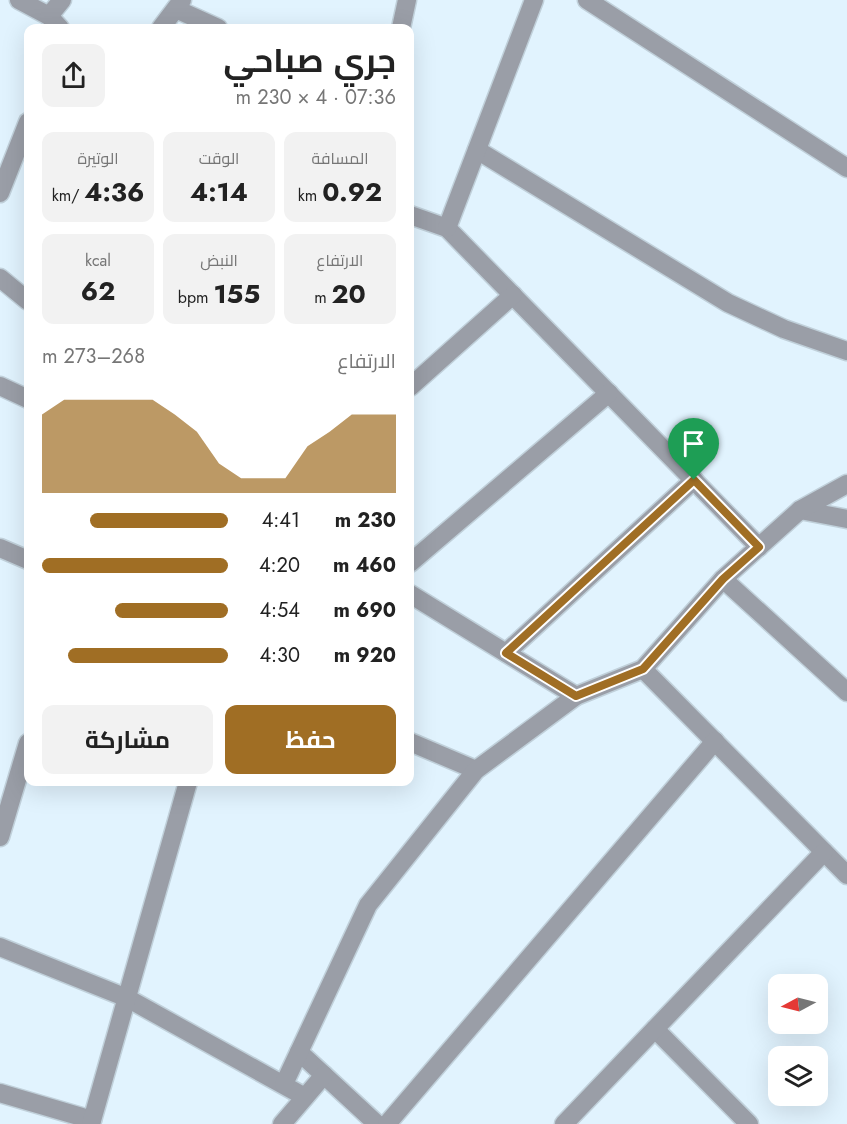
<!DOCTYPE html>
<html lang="ar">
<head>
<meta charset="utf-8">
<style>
	body { margin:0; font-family:Jost,Cairo,sans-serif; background:#f2f2f2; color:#222; direction:rtl; height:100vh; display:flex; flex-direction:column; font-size:22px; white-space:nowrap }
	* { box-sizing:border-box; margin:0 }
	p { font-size:20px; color:#767676 }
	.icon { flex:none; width:33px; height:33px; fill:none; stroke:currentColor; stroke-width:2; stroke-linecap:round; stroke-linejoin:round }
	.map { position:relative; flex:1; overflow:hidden; direction:ltr }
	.drawer { position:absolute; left:24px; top:24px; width:390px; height:762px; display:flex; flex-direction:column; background:#fff; border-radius:12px; box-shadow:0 6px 24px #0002; direction:rtl }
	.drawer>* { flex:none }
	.needle { width:39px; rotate:263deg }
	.buttons { position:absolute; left:768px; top:974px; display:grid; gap:12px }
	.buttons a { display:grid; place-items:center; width:60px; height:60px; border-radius:12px; background:#fff; box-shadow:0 6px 24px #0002; font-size:30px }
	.pin { position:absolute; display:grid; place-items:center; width:51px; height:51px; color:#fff; margin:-62px -26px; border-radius:50% 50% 50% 0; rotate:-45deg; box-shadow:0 0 6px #0007 }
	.pin .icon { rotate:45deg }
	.round { display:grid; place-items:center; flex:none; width:63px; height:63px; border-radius:12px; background:#f2f2f2 }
	.summary { display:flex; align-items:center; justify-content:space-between; height:102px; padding:0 18px }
	h1 { font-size:33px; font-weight:700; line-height:45px }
	.metrics { display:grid; grid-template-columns:repeat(3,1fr); gap:9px; height:102px; padding:6px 18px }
	.metrics div { display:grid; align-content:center; border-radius:12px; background:#f2f2f2; text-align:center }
	.metrics b { font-size:26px; font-weight:700 }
	.metrics small { font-size:16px; font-weight:400 }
	.metrics p { font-size:16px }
	.chart { height:168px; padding:12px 18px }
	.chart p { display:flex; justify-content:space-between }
	.chart svg { width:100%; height:108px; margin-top:6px; fill:#a06e24; opacity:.7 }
	.action { display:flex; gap:12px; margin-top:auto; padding:12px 18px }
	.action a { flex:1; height:69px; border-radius:12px; background:#a06e24; color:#fff; font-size:24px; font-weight:700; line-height:69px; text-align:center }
	.action a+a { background:#f2f2f2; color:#222 }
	ul { padding:0 18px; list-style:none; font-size:20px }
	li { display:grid; grid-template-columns:96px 72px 1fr; align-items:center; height:45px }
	li i { height:15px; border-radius:8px; background:#a06e24 }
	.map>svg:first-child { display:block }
</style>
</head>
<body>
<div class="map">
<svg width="847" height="1124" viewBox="0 0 847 1124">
	<rect width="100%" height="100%" fill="#e1f3fe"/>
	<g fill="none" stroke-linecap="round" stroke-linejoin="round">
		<g stroke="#c0d0da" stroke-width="21">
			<g id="street">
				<path d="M19,0L49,16L60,28"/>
				<path d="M587,0L847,168"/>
				<path d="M176,9L218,28"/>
				<path d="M49,16L62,0"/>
				<path d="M161,28L182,0"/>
				<path d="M401,28L407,0"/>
				<path d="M477,150L728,303L784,329L847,351"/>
				<path d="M0,193L28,122"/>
				<path d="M410,215L447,228L759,547"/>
				<path d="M447,228L534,0"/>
				<path d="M0,278L28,301"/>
				<path d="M0,386L28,399"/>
				<path d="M410,387L513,295"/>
				<path d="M800,510L847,519"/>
				<path d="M0,548L28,560"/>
				<path d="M410,563L609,393"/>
				<path d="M723,579L847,692"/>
				<path d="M410,594L576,696"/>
				<path d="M506,653L694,480"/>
				<path d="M643,669L847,875"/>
				<path d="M410,742L476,770"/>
				<path d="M0,837L28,743"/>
				<path d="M0,947L127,998L305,1097"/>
				<path d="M655,1029L749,1124"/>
				<path d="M299,1052L377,1124"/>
				<path d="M284,1084L368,905L476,770L576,696L643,669L723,579L800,510L847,484"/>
				<path d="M0,1093L92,1120"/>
				<path d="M91,1124L188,782"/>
				<path d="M282,1124L324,1075"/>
				<path d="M387,1124L715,741"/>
				<path d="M564,1124L824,852"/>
			</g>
		</g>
		<use href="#street" stroke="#9a9ea7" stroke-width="18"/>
	</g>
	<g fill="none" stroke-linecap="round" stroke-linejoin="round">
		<g stroke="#fff" stroke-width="12">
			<path id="route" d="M694,480L759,547L723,579L643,669L576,696L506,653Z"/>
		</g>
		<use href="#route" stroke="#a06e24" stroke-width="8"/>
	</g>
</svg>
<div class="buttons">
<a><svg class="needle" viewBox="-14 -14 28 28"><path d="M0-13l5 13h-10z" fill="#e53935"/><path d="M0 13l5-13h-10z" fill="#767676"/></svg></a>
<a><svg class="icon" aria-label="layers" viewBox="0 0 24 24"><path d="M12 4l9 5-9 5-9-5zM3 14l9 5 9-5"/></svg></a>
</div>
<div class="pin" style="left:694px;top:480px;background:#1e9e55"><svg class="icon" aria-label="arrive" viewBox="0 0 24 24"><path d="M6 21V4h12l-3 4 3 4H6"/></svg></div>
<section class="drawer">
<div class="summary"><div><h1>جري صباحي</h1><p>07:36 · 4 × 230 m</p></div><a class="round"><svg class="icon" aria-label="share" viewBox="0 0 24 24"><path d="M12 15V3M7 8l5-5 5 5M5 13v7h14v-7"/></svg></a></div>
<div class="metrics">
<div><p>المسافة</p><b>0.92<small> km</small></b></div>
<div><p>الوقت</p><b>4:14</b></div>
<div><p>الوتيرة</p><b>4:36<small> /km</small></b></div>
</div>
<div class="metrics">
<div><p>الارتفاع</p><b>20<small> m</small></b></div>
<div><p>النبض</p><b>155<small> bpm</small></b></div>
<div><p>kcal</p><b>62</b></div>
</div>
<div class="chart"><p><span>الارتفاع</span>268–273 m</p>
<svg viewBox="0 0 160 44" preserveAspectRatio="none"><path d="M0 44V12L10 6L20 6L30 6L40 6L50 6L60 12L70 19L80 32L90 38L100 38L110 38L120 25L130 19L140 12L150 12L160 12V44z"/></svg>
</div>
<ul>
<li><b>230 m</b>4:41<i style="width:74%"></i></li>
<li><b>460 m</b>4:20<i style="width:100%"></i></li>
<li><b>690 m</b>4:54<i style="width:61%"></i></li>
<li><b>920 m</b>4:30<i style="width:86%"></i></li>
</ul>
<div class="action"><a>حفظ</a><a>مشاركة</a></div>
</section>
</div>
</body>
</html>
